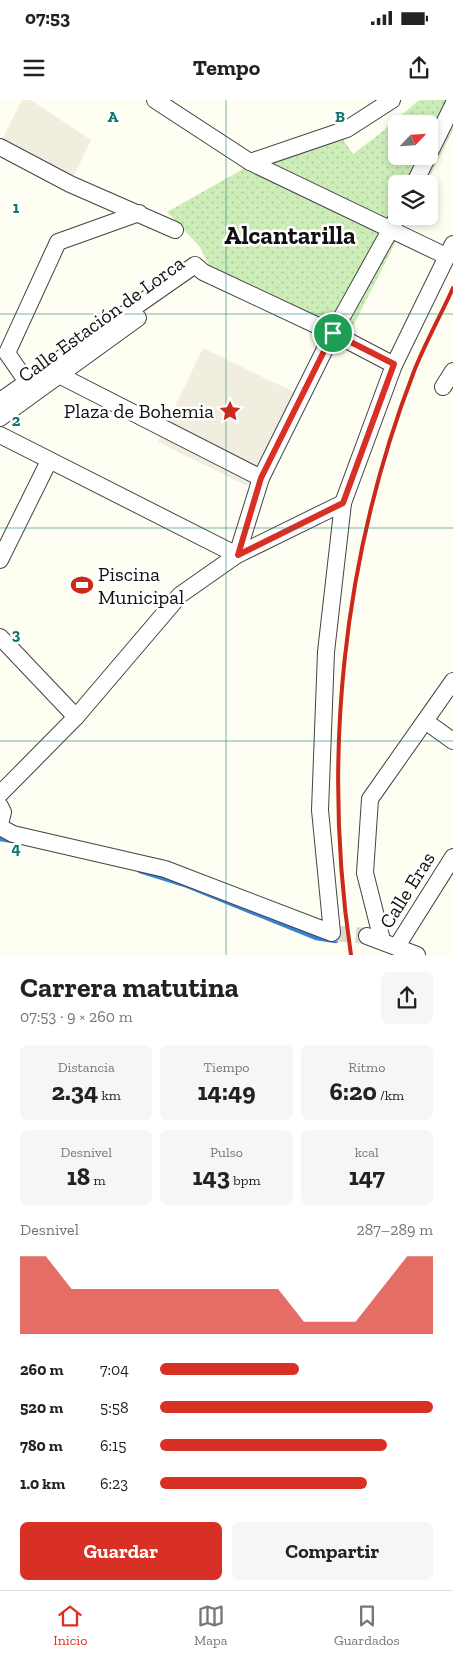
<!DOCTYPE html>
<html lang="es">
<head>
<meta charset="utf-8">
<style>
	body { margin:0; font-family:"Zilla Slab",serif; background:#f6f6f6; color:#222; height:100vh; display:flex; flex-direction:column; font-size:19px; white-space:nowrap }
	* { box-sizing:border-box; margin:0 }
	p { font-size:16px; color:#767676 }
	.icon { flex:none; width:28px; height:28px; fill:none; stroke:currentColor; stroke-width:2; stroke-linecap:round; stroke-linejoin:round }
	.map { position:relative; height:855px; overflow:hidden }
	.drawer { display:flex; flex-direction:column; background:#fff; flex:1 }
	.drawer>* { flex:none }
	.needle { width:32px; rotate:65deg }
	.controls { position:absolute; left:388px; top:15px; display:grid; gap:10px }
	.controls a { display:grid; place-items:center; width:50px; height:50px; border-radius:8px; background:#fff; box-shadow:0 2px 8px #0003; font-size:25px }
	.pin { position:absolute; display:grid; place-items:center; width:42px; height:42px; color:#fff; margin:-21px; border:2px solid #fff; border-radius:50%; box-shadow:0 1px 5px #0007 }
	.round { display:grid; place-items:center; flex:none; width:52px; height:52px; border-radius:8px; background:#f6f6f6 }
	.summary { display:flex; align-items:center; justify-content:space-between; height:85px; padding:0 20px }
	h1 { font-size:28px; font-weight:700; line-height:38px }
	.stats { display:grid; grid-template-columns:repeat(3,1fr); gap:8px; height:85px; padding:5px 20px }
	.stats div { display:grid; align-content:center; border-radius:8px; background:#f6f6f6; text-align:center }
	.stats b { font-size:25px; font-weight:700 }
	.stats small { font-size:14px; font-weight:400 }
	.stats p { font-size:14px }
	.chart { height:140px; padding:10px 20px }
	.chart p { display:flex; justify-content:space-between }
	.chart svg { width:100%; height:90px; margin-top:5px; fill:#d93025; opacity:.7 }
	.primary-button { display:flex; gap:10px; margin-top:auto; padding:10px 20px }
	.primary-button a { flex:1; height:58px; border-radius:8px; background:#d93025; color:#fff; font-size:20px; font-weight:700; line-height:58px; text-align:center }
	.primary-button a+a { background:#f6f6f6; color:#222 }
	ul { padding:0 20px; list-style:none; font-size:16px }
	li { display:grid; grid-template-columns:80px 60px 1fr; align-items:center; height:38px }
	li i { height:12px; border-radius:6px; background:#d93025 }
	.status { display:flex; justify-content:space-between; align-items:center; height:35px; padding:0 25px; background:#fff; direction:ltr }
	.status svg { height:14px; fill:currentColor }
	header { display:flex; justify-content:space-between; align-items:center; height:65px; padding:0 20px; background:#fff; font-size:22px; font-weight:700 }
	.dock { display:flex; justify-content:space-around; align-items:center; height:70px; border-top:1px solid #e0e0e0; background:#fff; font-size:14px; color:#767676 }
	.dock a { display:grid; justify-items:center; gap:2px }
	.dock .current { color:#d93025 }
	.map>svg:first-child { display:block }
</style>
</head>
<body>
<div class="status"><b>07:53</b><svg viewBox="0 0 49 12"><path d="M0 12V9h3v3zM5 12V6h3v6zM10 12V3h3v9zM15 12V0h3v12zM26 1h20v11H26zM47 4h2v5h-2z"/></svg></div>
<header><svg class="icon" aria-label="menu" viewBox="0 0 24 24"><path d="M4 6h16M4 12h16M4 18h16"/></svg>Tempo<svg class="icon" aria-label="share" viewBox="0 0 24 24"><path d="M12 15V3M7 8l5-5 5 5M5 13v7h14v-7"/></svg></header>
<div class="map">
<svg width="453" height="855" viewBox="0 0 453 855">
	<defs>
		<pattern id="park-dots" width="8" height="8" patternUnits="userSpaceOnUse" patternTransform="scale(1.25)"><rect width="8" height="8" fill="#cdedb8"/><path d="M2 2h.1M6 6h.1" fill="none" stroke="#afca9d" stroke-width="1.8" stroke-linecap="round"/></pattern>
	</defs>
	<rect width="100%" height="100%" fill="#fffef2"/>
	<path fill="url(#park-dots)" fill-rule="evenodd" d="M419,0H453V30L426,84H396V116H409L349,234L208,164L200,147L167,112L243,69L343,39L353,54L382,32ZM396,24H429V56H396Z"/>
	<g fill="#f1eedf">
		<path d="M22,0H31L91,40L70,84L0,43Z"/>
		<path d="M203,248L296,293L249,387L158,342Z"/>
	</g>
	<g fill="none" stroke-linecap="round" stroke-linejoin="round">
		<g stroke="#3483d7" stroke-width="4.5">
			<path d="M0,739L13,741"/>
			<path d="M140,771L185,785L316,838L336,841"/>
		</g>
		<path stroke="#dbdad0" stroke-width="16" stroke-dasharray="16 8" stroke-linecap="butt" d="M332,833L367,836"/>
		<g stroke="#434343" stroke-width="18">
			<g id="minor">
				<path d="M155,0L250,62L446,156"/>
				<path d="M0,47L70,84L175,130"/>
				<path d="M429,54L453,5"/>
				<path d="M250,62L347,29L392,0"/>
				<path d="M414,84L428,56"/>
				<path d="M59,275L261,378"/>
				<path d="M27,282L7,253L58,142L139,113"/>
				<path d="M443,287L453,271"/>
				<path d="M0,301L195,165L203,172L333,233L394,265"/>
				<path d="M0,318L138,218"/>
				<path d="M0,335L237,455L261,378L333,233L398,116"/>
				<path d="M0,460L49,361"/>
				<path d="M0,537L76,617"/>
				<path d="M425,621L453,641"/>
				<path d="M0,694L76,617L180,495L237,455L343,403"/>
				<path d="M0,706L3,712L0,724"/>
				<path d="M0,727L13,734L165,769L332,833L320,710L326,552L343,403L394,265L453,144"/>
				<path d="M367,836L417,855"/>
				<path d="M382,840L365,773L370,699L453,581"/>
				<path d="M397,846L453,757"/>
			</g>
		</g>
		<use href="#minor" stroke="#fff" stroke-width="16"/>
		<path stroke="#cb291c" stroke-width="4" d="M351,855C322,660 342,459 413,274C424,245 440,217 453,188"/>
	</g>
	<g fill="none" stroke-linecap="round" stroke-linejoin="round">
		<g stroke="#fff" stroke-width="10">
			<path id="route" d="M333,233L394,264L343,403L238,455L261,378Z"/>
		</g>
		<use href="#route" stroke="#d93025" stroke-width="6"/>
	</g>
	<path fill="none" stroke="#0f766e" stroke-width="1" stroke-opacity="0.55" d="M226,0V855M0,214H453M0,428H453M0,641H453"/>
	<defs>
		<g id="sight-bare" transform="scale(1.725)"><path d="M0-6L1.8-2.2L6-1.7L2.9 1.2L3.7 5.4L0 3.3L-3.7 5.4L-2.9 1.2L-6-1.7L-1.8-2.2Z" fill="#cb291c" stroke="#fff" stroke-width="2.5" paint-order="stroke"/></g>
		<g id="stadium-bare" transform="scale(1.725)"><path d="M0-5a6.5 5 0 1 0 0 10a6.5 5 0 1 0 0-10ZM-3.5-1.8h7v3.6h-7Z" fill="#cb291c" stroke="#fff" stroke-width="2.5" paint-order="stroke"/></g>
	</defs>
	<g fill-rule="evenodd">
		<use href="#sight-bare" x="230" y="311"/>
		<use href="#stadium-bare" x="82" y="485"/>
	</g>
	<g text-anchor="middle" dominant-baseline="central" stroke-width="5" stroke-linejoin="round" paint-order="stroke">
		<g font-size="20" fill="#101010" stroke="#fff">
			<text transform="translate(101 219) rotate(-36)">Calle Estación de Lorca</text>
			<text transform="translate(407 790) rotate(-58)">Calle Eras</text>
		</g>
		<g font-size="20" fill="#101010" stroke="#fff" text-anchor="end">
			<text x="214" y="311">Plaza de Bohemia</text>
			<text x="98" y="474" text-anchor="start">Piscina<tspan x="98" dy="23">Municipal</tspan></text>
		</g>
		<g font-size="25" font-weight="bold" fill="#101010" stroke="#fff">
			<text x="290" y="135">Alcantarilla</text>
		</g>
	</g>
	<g font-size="16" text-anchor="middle" font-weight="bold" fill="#0f766e" stroke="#fff" stroke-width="5" stroke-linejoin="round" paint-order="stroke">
		<text x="113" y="22">A</text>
		<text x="340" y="22">B</text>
		<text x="16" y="113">1</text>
		<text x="16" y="326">2</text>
		<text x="16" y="540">3</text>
		<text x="16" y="754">4</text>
	</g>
</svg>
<div class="controls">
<a><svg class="needle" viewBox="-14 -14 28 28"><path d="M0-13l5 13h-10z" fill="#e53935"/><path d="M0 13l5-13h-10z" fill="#767676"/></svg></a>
<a><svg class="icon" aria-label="layers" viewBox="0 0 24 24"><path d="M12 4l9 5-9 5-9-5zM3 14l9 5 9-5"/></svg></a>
</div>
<div class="pin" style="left:333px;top:233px;background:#1e9e55"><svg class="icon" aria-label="arrive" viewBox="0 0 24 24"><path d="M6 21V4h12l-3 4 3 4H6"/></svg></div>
</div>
<section class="drawer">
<div class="summary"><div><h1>Carrera matutina</h1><p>07:53 · 9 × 260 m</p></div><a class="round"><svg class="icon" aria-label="share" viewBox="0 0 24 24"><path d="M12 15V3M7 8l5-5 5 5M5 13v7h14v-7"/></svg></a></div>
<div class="stats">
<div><p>Distancia</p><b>2.34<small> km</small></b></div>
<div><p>Tiempo</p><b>14:49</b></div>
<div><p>Ritmo</p><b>6:20<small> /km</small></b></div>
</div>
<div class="stats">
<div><p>Desnivel</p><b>18<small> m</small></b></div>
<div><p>Pulso</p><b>143<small> bpm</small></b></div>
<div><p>kcal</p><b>147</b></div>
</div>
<div class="chart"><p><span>Desnivel</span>287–289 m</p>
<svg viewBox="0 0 160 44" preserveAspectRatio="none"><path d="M0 44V6L10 6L20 22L30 22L40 22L50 22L60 22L70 22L80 22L90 22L100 22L110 38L120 38L130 38L140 22L150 6L160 6V44z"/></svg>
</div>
<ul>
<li><b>260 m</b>7:04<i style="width:51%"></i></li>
<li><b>520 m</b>5:58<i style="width:100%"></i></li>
<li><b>780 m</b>6:15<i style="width:83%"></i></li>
<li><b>1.0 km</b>6:23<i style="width:76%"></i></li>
</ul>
<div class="primary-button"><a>Guardar</a><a>Compartir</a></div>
</section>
<nav class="dock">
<a class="current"><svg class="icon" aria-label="home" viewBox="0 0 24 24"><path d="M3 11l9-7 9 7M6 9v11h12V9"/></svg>Inicio</a>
<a><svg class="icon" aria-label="map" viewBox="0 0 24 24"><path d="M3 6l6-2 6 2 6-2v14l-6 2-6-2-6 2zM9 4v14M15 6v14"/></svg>Mapa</a>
<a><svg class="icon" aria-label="saved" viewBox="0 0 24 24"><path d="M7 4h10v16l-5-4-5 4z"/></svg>Guardados</a>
</nav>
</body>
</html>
